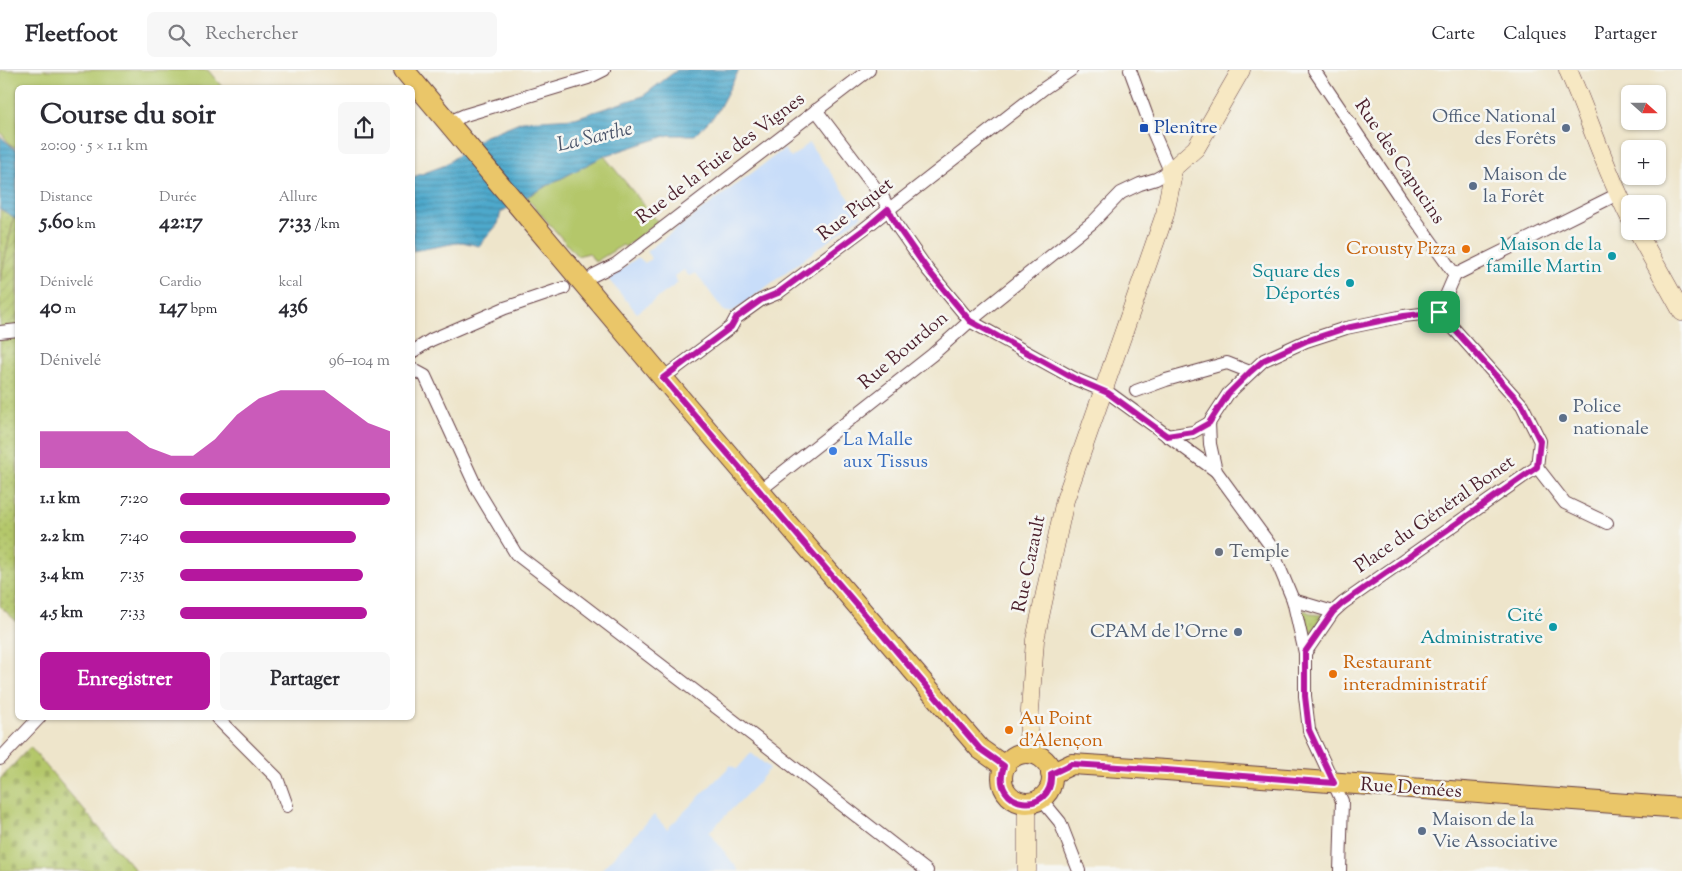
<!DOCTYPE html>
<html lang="fr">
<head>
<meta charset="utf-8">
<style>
	body { margin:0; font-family:"Sorts Mill Goudy",serif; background:#f7f7f7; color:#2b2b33; height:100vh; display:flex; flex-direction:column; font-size:19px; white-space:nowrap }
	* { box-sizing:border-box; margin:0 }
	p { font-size:16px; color:#7c7c81 }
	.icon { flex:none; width:28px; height:28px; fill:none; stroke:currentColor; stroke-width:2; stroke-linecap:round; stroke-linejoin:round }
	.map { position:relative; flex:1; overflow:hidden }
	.panel { position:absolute; left:15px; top:15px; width:400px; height:635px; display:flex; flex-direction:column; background:#fff; border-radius:8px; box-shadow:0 1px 4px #0004 }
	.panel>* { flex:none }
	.needle { width:32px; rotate:111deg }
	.fabs { position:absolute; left:1621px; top:15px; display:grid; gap:10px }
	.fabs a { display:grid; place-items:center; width:45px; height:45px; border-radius:8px; background:#fff; box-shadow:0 1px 4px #0004; font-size:25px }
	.pin { position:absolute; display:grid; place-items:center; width:42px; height:42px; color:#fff; margin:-21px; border-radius:10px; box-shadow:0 2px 8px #0006 }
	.round { display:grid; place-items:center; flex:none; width:52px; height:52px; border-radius:8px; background:#f7f7f7 }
	.headline { display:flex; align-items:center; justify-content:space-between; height:85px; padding:0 25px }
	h1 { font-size:28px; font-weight:700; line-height:38px }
	.metrics { display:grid; grid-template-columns:repeat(3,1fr); gap:8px; height:85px; padding:5px 25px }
	.metrics div { display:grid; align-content:center }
	.metrics b { font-size:21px; font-weight:700 }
	.metrics small { font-size:14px; font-weight:400 }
	.metrics p { font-size:14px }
	.chart { height:140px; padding:10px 25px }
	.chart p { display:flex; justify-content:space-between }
	.chart svg { width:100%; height:90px; margin-top:5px; fill:#b5179e; opacity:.7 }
	.primary-button { display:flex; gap:10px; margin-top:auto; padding:10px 25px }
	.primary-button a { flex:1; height:58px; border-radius:8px; background:#b5179e; color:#fff; font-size:20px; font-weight:700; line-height:58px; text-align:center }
	.primary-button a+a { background:#f7f7f7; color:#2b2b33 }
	ul { padding:0 25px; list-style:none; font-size:16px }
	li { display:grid; grid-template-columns:80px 60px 1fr; align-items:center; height:38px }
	li i { height:12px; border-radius:6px; background:#b5179e }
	header { display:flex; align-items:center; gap:30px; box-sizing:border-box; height:70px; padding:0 25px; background:#fff; border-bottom:1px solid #e1e1e2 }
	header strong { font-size:24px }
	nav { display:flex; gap:28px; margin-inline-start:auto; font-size:18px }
	.search { width:350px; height:45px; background:#f7f7f7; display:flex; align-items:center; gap:12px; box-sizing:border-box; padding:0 18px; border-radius:8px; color:#7c7c81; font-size:19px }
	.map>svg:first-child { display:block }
</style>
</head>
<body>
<header>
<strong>Fleetfoot</strong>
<div class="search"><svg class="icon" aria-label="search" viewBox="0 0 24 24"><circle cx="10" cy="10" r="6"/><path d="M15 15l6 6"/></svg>Rechercher</div>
<nav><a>Carte</a><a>Calques</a><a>Partager</a></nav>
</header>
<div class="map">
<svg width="1682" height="801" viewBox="0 0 1682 801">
	<defs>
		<pattern id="grass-dots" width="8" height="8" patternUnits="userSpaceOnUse" patternTransform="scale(1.25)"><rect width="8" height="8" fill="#b4c76b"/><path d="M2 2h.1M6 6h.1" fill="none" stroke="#9caa5d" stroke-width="1.8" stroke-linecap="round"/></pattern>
		<pattern id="cemetery-stones" width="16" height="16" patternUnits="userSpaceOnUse" patternTransform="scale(1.25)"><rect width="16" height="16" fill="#b4c76b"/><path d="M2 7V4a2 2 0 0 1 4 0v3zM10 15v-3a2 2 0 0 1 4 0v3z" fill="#9caa5d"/></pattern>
		<pattern id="garden-furrows" width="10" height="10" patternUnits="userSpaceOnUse" patternTransform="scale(1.25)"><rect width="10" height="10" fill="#b4c76b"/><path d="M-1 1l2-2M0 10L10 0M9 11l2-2" fill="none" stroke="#9caa5d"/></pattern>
		<pattern id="water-rules" width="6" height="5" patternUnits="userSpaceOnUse" patternTransform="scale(1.25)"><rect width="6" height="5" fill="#4ea9cc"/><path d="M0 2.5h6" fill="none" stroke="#4389a6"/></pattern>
	</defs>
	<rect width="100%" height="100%" fill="#f6f6f2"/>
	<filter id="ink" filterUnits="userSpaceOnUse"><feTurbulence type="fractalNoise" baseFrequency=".02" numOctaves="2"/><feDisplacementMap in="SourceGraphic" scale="10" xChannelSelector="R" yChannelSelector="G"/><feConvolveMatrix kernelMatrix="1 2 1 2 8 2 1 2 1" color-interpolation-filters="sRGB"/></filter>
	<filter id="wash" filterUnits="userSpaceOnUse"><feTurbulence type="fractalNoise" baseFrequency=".0096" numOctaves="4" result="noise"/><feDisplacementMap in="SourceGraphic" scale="20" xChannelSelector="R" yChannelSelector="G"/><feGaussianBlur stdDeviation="1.12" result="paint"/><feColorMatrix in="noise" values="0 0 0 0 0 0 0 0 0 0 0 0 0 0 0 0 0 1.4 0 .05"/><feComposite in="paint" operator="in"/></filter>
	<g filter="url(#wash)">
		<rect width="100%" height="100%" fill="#eee5cb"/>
		<g fill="#c8ddf9">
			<path d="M809,73L862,146L734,241L727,242L723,240L696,203L689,206L684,200L674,206L678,213L637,243L608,209L638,187L645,193L651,189L647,181L784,79L791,88Z"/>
			<path d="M751,683L770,698L756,715L709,762L739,801H600L654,745L667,759L731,695L737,699Z"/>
		</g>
		<g fill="url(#grass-dots)" stroke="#7f734b">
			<path d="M0,134L14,147L0,211Z"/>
			<path d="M17,268H18L17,552L0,536V270Z"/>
			<path d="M1300,538L1312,544L1322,545L1305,575Z"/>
		</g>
		<path fill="url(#cemetery-stones)" stroke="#7f734b" d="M30,677L136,801H0V709Z"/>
		<g fill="#b4c76b" stroke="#7f734b">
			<path d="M0,0H208L222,17L18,18L17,78L11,75L0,62Z"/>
			<path d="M604,86L658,152L625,177L623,175L595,192L589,183L577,186L526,127Z"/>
		</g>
		<path fill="url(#garden-furrows)" stroke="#7f734b" d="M14,147L18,149L17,260L0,262V211Z"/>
		<g fill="url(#water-rules)" stroke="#4c647c">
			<path d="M677,0H739L716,44L695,65H669L604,86L526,127L501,142L498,154L479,176L462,172L413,181V107L443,96L483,67L522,51L575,48L643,26Z"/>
			<path d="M0,66L17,81V149L0,139Z"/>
		</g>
	</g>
	<g filter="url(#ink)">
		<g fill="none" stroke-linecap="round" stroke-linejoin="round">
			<g stroke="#633d43" stroke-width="14">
				<g id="street">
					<path d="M1314,0L1403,132L1455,205"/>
					<path d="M816,40L883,128L897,156L927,199L970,251L1075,309L1109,323L1216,401"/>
					<path d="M449,52L465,45L588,8L604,0"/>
					<path d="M594,205L616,194L869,0"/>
					<path d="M1455,205L1618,124"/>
					<path d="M1439,242L1455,205"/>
					<path d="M0,262L18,260"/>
					<path d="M412,282L431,270L505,238L564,218"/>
					<path d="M412,299L425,306L478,421L516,484L768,677L927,801"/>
					<path d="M663,308L731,257L736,248L761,230L778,223L865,158L1043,19L1071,0"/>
					<path d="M1136,321L1166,310L1227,293L1250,302"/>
					<path d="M1167,366L1193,362L1209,353"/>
					<path d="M1537,397L1565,433L1607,453"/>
					<path d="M759,421L932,285L970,251L1093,152L1121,123L1140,114L1156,109L1170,101L1151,57L1130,0"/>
					<path d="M1293,530L1333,542"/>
					<path d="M1305,583L1333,542L1343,533L1537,397L1540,371L1522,335L1439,242"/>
					<path d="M217,648L277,708L287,736"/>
					<path d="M0,689L39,648"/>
					<path d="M1041,729L1060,752L1079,801"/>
					<path d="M1340,801L1342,731L1309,660L1305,626V583L1293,530L1270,475L1216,401L1210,374L1209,353L1228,324L1264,290L1306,271L1346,258L1404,246L1439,242"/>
				</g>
			</g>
			<g stroke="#633d43" stroke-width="19">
				<g id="secondary">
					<path d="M1568,0C1590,49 1605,100 1630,148"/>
					<path d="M1637,161L1682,242"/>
					<path d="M1027,683L1035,570L1065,430L1165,144L1172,109L1170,101L1196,78L1241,0"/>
					<path d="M1027,733V801"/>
				</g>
			</g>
			<g stroke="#633d43" stroke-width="22">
				<g id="primary">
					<path d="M404,0L663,308L980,679L1004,696"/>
					<circle cx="1027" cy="708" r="25"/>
					<path d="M1051,704L1072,694L1166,700L1682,738"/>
				</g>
			</g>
			<use href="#street" stroke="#fff" stroke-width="12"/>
			<use href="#secondary" stroke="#f7e8c3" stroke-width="18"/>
			<use href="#primary" stroke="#eac669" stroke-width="20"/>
		</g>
	</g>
	<g fill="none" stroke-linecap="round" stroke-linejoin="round" filter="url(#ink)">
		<g stroke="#fff" stroke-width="10">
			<path id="route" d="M888,139L897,156L927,199L970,251L1075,309L1108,323L1167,366L1193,362L1209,353L1228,324L1250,302L1264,290L1306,271L1346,258L1404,246L1439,242L1522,335L1540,371L1537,397L1343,533L1333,542L1305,582V626L1309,660L1334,713L1166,700L1072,694L1051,704C1054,747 989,739 1004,696L980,679L663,308L731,257L736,248L761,230L778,223L866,158Z"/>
		</g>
		<use href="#route" stroke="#b5179e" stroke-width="6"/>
	</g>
	<rect fill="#1a4fb4" stroke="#f6f6f2" stroke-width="2" x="1139" y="53" width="10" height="10" rx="2.5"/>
	<g fill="#5c6f8a" stroke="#f6f6f2" stroke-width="2">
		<circle cx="1566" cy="58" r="5"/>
		<circle cx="1473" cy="116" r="5"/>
		<circle cx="1563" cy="348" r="5"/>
		<circle cx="1238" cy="562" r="5"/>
		<circle cx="1422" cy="761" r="5"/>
	</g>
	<g fill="#e8710a" stroke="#f6f6f2" stroke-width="2">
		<circle cx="1466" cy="179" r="5"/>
		<circle cx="1333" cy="604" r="5"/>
		<circle cx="1009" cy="660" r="5"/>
	</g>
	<g fill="#0f9aa8" stroke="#f6f6f2" stroke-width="2">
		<circle cx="1612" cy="186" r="5"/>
		<circle cx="1350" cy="213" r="5"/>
		<circle cx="1553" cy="557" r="5"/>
	</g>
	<circle fill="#3f7fe0" stroke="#f6f6f2" stroke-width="2" cx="833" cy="381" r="5"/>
	<circle fill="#6b7280" stroke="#f6f6f2" stroke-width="2" cx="1219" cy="482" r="5"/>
	<g text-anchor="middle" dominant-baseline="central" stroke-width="5" stroke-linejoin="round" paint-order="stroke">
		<g font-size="19" fill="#4e5e75" stroke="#f6f6f2" text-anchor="start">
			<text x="1556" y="47" text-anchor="end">Office National<tspan x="1556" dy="22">des Forêts</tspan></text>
			<text x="1483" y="105">Maison de<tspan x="1483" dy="22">la Forêt</tspan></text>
			<text x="1573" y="337">Police<tspan x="1573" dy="22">nationale</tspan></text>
			<text x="1228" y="562" text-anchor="end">CPAM de l'Orne</text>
			<text x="1432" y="750">Maison de la<tspan x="1432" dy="22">Vie Associative</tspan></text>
		</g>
		<g font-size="19" fill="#164399" stroke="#f6f6f2" text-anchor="start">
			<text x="1154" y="58">Plenître</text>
		</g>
		<g font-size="19" fill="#4a1f2b" stroke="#f6f6f2">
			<text transform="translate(721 89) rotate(-37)">Rue de la Fuie des Vignes</text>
			<text transform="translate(1399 92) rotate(56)">Rue des Capucins</text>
			<text transform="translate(856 140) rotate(-38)">Rue Piquet</text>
			<text transform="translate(904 281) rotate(-40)">Rue Bourdon</text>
			<text transform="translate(1435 445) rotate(-35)">Place du Général Bonet</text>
			<text transform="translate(1030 494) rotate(-78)">Rue Cazault</text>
			<text transform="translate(1411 719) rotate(4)">Rue Demées</text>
		</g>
		<g font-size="19" fill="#0d838f" stroke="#f6f6f2" text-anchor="end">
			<text x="1602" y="175">Maison de la<tspan x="1602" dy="22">famille Martin</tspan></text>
			<text x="1340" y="202">Square des<tspan x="1340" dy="22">Déportés</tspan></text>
			<text x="1543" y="546">Cité<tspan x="1543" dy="22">Administrative</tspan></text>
		</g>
		<g font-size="19" fill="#c56008" stroke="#f6f6f2" text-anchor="start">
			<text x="1456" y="179" text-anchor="end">Crousty Pizza</text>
			<text x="1343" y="593">Restaurant<tspan x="1343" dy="22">interadministratif</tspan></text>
			<text x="1019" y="649">Au Point<tspan x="1019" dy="22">d'Alençon</tspan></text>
		</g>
		<g font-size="19" fill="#366cbe" stroke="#f6f6f2" text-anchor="start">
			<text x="843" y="370">La Malle<tspan x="843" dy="22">aux Tissus</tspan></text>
		</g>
		<g font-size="19" fill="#5b616d" stroke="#f6f6f2" text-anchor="start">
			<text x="1229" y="482">Temple</text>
		</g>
		<g font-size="20" font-style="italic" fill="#4c566b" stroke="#f6f6f2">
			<text transform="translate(595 68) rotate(-13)">La Sarthe</text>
		</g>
	</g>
</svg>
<div class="fabs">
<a><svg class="needle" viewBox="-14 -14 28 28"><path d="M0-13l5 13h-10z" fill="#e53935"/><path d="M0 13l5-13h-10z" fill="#7c7c81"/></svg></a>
<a>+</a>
<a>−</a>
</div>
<div class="pin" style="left:1439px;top:242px;background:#1e9e55"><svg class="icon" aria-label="arrive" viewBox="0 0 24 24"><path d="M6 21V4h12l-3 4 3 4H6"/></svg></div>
<section class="panel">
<div class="headline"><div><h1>Course du soir</h1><p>20:09 · 5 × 1.1 km</p></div><a class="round"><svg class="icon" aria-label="share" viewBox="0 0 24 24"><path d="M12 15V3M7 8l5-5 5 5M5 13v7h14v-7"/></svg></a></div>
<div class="metrics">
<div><p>Distance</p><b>5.60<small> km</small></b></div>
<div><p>Durée</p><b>42:17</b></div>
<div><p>Allure</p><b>7:33<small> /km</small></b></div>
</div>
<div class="metrics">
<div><p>Dénivelé</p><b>40<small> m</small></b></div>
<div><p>Cardio</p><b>147<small> bpm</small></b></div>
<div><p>kcal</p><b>436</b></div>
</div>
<div class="chart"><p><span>Dénivelé</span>96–104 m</p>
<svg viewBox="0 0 160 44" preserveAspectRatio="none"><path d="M0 44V26L10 26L20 26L30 26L40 26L50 34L60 38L70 38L80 30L90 18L100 10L110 6L120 6L130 6L140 14L150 22L160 26V44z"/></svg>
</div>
<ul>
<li><b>1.1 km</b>7:20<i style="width:100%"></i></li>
<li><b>2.2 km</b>7:40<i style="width:84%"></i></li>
<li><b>3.4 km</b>7:35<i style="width:87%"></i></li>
<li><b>4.5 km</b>7:33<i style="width:89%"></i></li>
</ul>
<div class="primary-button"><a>Enregistrer</a><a>Partager</a></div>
</section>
</div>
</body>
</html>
